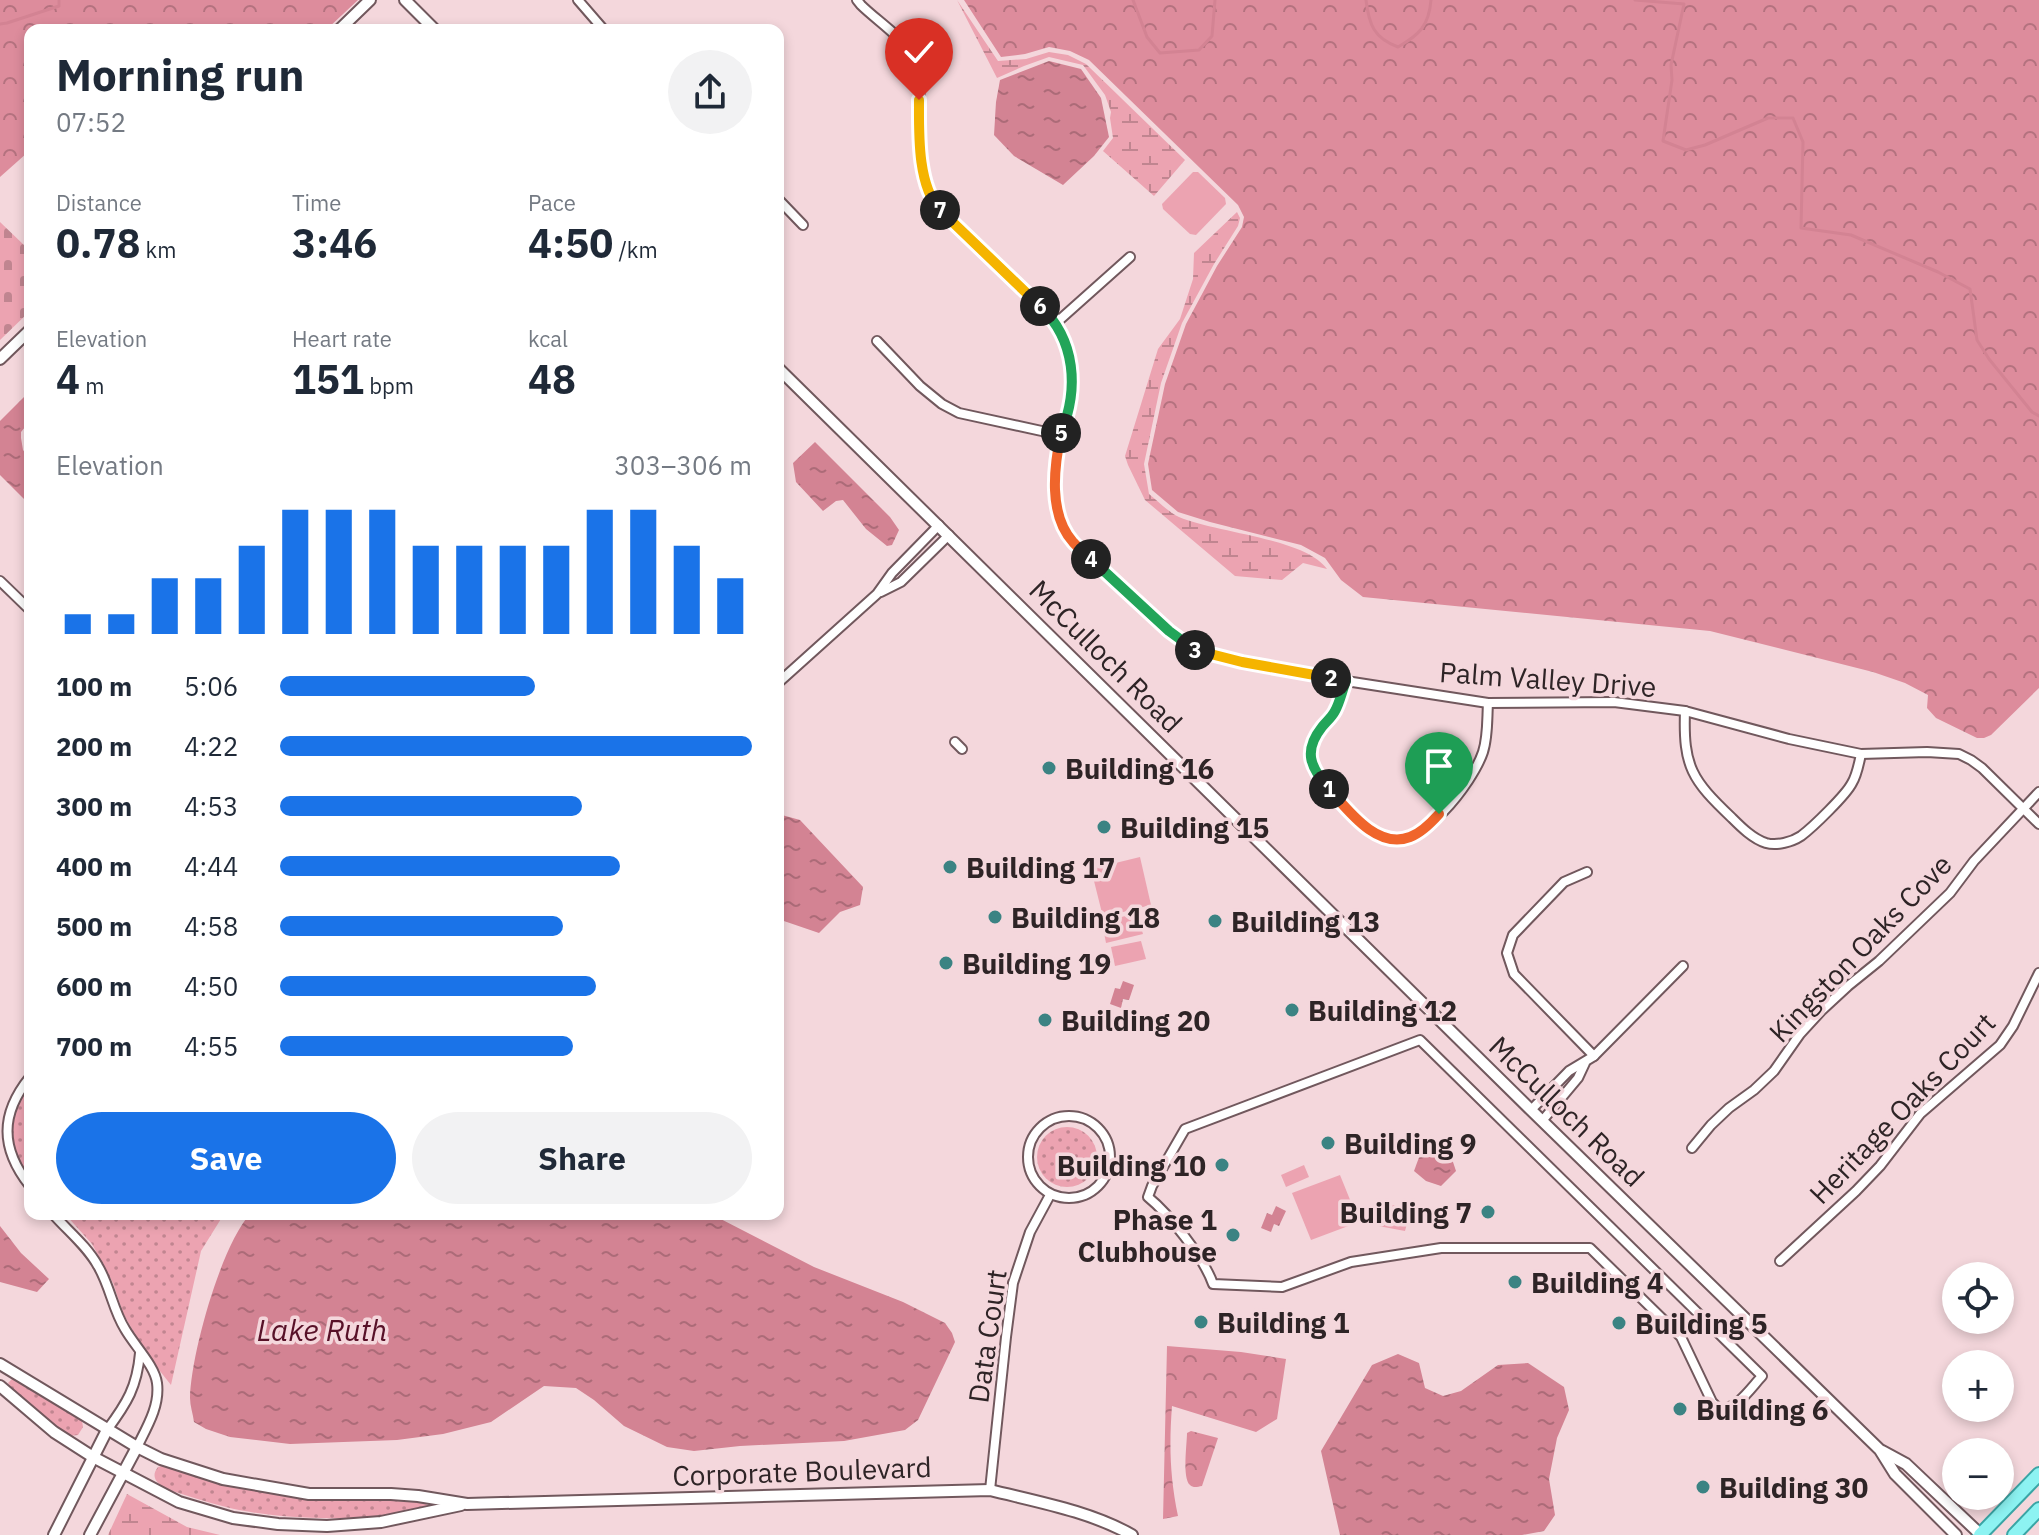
<!DOCTYPE html>
<html lang="en">
<head>
<meta charset="utf-8">
<style>
	body { margin:0; font-family:"IBM Plex Sans",sans-serif; background:#f2f2f3; color:#1f2937; height:100vh; display:flex; flex-direction:column; font-size:30px; white-space:nowrap }
	* { box-sizing:border-box; margin:0 }
	p { font-size:26px; color:#747a83 }
	.icon { flex:none; width:44px; height:44px; fill:none; stroke:currentColor; stroke-width:2; stroke-linecap:round; stroke-linejoin:round }
	.map { position:relative; flex:1; overflow:hidden }
	.panel { position:absolute; left:24px; top:24px; width:760px; height:1196px; display:flex; flex-direction:column; background:#fff; border-radius:16px; box-shadow:0 4px 12px #0003 }
	.panel>* { flex:none }
	.controls { position:absolute; left:1942px; top:1262px; display:grid; gap:16px }
	.controls a { display:grid; place-items:center; width:72px; height:72px; border-radius:50%; background:#fff; box-shadow:0 4px 12px #0003; font-size:40px }
	.pin { position:absolute; display:grid; place-items:center; width:68px; height:68px; color:#fff; margin:-82px -34px; border-radius:50% 50% 50% 0; rotate:-45deg; box-shadow:0 0 8px #0007 }
	.pin .icon { rotate:45deg }
	.km { position:absolute; width:40px; height:40px; margin:-20px; border-radius:50%; background:#222; color:#fff; font-size:22px; line-height:40px; text-align:center }
	.round { display:grid; place-items:center; flex:none; width:84px; height:84px; border-radius:42px; background:#f2f2f3 }
	.overview { display:flex; align-items:center; justify-content:space-between; height:136px; padding:0 32px }
	h1 { font-size:44px; font-weight:700; line-height:60px }
	.metrics { display:grid; grid-template-columns:repeat(3,1fr); gap:12px; height:136px; padding:8px 32px }
	.metrics div { display:grid; align-content:center }
	.metrics b { font-size:40px; font-weight:700 }
	.metrics small { font-size:22px; font-weight:400 }
	.metrics p { font-size:22px }
	.chart { height:224px; padding:16px 32px }
	.chart p { display:flex; justify-content:space-between }
	.chart svg { width:100%; height:144px; margin-top:8px; stroke:#1a73e8; stroke-width:6 }
	.cta { display:flex; gap:16px; margin-top:auto; padding:16px 32px }
	.cta a { flex:1; height:92px; border-radius:48px; background:#1a73e8; color:#fff; font-size:32px; font-weight:700; line-height:92px; text-align:center }
	.cta a+a { background:#f2f2f3; color:#1f2937 }
	ul { padding:0 32px; list-style:none; font-size:26px }
	li { display:grid; grid-template-columns:128px 96px 1fr; align-items:center; height:60px }
	li i { height:20px; border-radius:10px; background:#1a73e8 }
	.map>svg:first-child { display:block }
</style>
</head>
<body>
<div class="map">
<svg width="2039" height="1535" viewBox="0 0 2039 1535">
	<defs>
		<pattern id="grass-dots" width="8" height="8" patternUnits="userSpaceOnUse" patternTransform="scale(2)"><rect width="8" height="8" fill="#eca3b1"/><path d="M2 2h.1M6 6h.1" fill="none" stroke="#c08590" stroke-width="1.8" stroke-linecap="round"/></pattern>
		<pattern id="forest-crowns" width="20" height="18" patternUnits="userSpaceOnUse" patternTransform="scale(2)"><rect width="20" height="18" fill="#dd8c9c"/><path d="M2 6a3 3 0 1 1 6 0M12 15a3 3 0 1 1 6 0" fill="none" stroke="#b4727f"/></pattern>
		<pattern id="wetland-marsh" width="20" height="14" patternUnits="userSpaceOnUse" patternTransform="scale(2)"><rect width="20" height="14" fill="#eca3b1"/><path d="M1 5h8M5 5V1M11 12h8M15 12V8" fill="none" stroke="#c08590"/></pattern>
		<pattern id="cemetery-stones" width="16" height="16" patternUnits="userSpaceOnUse" patternTransform="scale(2)"><rect width="16" height="16" fill="#eca3b1"/><path d="M2 7V4a2 2 0 0 1 4 0v3zM10 15v-3a2 2 0 0 1 4 0v3z" fill="#c08590"/></pattern>
		<pattern id="water-ripples" width="26" height="14" patternUnits="userSpaceOnUse" patternTransform="scale(2)"><rect width="26" height="14" fill="#d38393"/><path d="M2 4q2-2 4 0t4 0M15 11q2-2 4 0t4 0" fill="none" stroke="#ac6b78"/></pattern>
	</defs>
	<rect width="100%" height="100%" fill="#f4d7dc"/>
	<g fill="url(#grass-dots)">
		<path d="M30,1086V1175C4,1147 6,1116 30,1086Z"/>
		<circle cx="1067" cy="1157" r="30"/>
		<path d="M65,1214H224L201,1251L171,1385L144,1351L123,1313L113,1283L92,1244Z"/>
		<path d="M12,1379L82,1421L83,1427L78,1435L69,1436L64,1434L11,1388L8,1383Z"/>
		<path d="M165,1465C250,1501 334,1498 425,1502L428,1507C420,1512 408,1511 398,1513C351,1522 273,1519 226,1507C206,1502 186,1495 166,1489C157,1483 150,1477 158,1467Z"/>
	</g>
	<g fill="url(#forest-crowns)">
		<path d="M0,0H358L326,30H30V156L27,153L0,177Z"/>
		<path d="M964,0H2039V688L1991,735L1984,738H1977L1936,718L1927,708L1928,695L1905,683L1873,672L1710,631L1363,597L1341,580L1325,558L1301,545L1210,522L1178,512L1152,490L1148,464L1165,384L1186,324L1217,266L1242,227L1244,217L1238,205L1089,60L1070,51L1049,47L1025,54L1001,57Z"/>
		<path d="M1167,1346L1241,1352L1286,1359L1277,1419L1256,1432L1172,1406C1169,1446 1170,1477 1178,1516L1163,1519Z"/>
		<path d="M1191,1431L1218,1438L1202,1486C1197,1487 1193,1488 1190,1485C1182,1478 1187,1444 1187,1433Z"/>
	</g>
	<g fill="url(#wetland-marsh)">
		<path d="M957,0L998,61L1026,59L1049,52L1068,55L1086,64L1185,160L1154,196L1103,151L1113,138L1110,118L1111,112L1105,95L1083,65L1049,57L1024,66L997,78Z"/>
		<path d="M1237,212L1240,218L1238,226L1214,264L1182,323L1161,383L1144,464L1149,494C1158,501 1168,512 1179,517C1216,533 1305,538 1327,569L1303,563L1282,580L1235,576L1145,500L1128,465L1125,456L1158,349L1180,319L1193,279L1194,253Z"/>
		<path d="M127,1494L187,1527L220,1535H108Z"/>
	</g>
	<path fill="url(#cemetery-stones)" d="M0,222L25,246L30,242V311L0,340Z"/>
	<g fill="#eca3b1">
		<path d="M1193,172H1198L1225,198L1226,204L1196,235L1190,234L1163,209L1162,204Z"/>
		<path d="M1140,857L1151,905L1103,917L1091,869Z"/>
		<path d="M1137,913L1143,934L1106,943L1102,922Z"/>
		<path d="M1141,941L1146,959L1115,966L1111,947Z"/>
		<path d="M1304,1165L1309,1177L1286,1187L1281,1175Z"/>
		<path d="M1340,1175L1359,1222L1311,1240L1292,1193Z"/>
		<path d="M1378,1202L1411,1209L1405,1231L1373,1225Z"/>
	</g>
	<g fill="url(#water-ripples)">
		<path d="M1049,61L1081,69L1101,98L1109,137L1094,156L1063,185L1014,156L994,135L996,102L1000,80Z"/>
		<path d="M30,391V421L21,432V438L23,450L30,459V505L0,475V421Z"/>
		<path d="M815,442L890,517L899,530L892,545L887,546L866,529L843,500L836,501L823,511L796,482L793,463Z"/>
		<path d="M782,815L800,820L863,887L860,905L840,912L819,933L778,919V817Z"/>
		<path d="M1123,981L1134,985L1129,1000L1123,999L1121,1008L1110,1004L1115,988L1120,989Z"/>
		<path d="M1440,1149L1452,1159L1456,1171L1441,1186L1426,1181L1414,1171L1421,1152Z"/>
		<path d="M1276,1206L1286,1211L1279,1226L1274,1224L1271,1232L1261,1228L1267,1213L1272,1215Z"/>
		<path d="M250,1214H711L814,1267L903,1302L945,1323L952,1333L955,1342L918,1420L905,1430L844,1441L740,1446L694,1451L667,1447L624,1426L594,1400L576,1388L544,1386L491,1422L443,1434L397,1440L290,1444L230,1437L206,1429L194,1422C193,1414 190,1406 190,1398C191,1354 221,1246 250,1214Z"/>
		<path d="M0,1226L21,1253L49,1279L37,1292L0,1282Z"/>
		<path d="M1398,1354L1419,1363L1425,1388L1443,1396L1461,1391L1498,1365L1528,1363L1564,1387L1569,1410L1557,1438L1549,1479L1555,1515L1544,1531L1522,1535H1340L1321,1451L1372,1365Z"/>
	</g>
	<g fill="none" stroke-linecap="round" stroke-linejoin="round">
		<g stroke="#d38393" stroke-width="3">
			<path d="M1133,0L1147,37L1160,53L1199,50L1212,36L1215,0"/>
			<path d="M1366,0C1369,25 1374,38 1398,47C1419,35 1429,26 1431,0"/>
			<path d="M1635,0L1684,4L1671,65L1672,80L1663,141L1686,150L1705,145L1768,118H1793L1803,142L1801,228L1851,235L1938,272L1970,289L1977,340L1989,359L2032,412L2039,416"/>
			<path d="M0,24L7,23L59,6V0"/>
		</g>
		<g stroke="#71585d" stroke-width="12">
			<g id="minor">
				<path d="M578,0L604,30"/>
				<path d="M857,0L861,5C875,19 902,37 911,53C923,73 920,80 919,101C918,116 918,131 920,145C921,167 927,186 936,206L1046,311C1066,334 1077,367 1071,398C1069,411 1064,422 1061,434C1058,443 1058,455 1057,465C1054,496 1053,514 1072,542L1184,644L1196,651L1242,662L1346,681L1488,703L1614,702L1685,711L1789,739L1861,754L1927,752L1959,754L1971,760L1982,768L2039,824"/>
				<path d="M778,199L803,225"/>
				<path d="M1056,323L1130,257"/>
				<path d="M877,341L920,386L942,404L959,413L1060,435"/>
				<path d="M0,581L30,610"/>
				<path d="M881,592L901,582L949,535"/>
				<path d="M1346,681C1342,690 1340,701 1335,710C1328,724 1312,734 1311,751C1310,771 1325,784 1337,798C1348,811 1367,832 1383,838C1420,853 1473,782 1483,752C1488,737 1487,719 1488,703"/>
				<path d="M778,683L877,594L892,573L939,525"/>
				<path d="M1685,711C1683,767 1692,780 1732,818C1741,827 1753,839 1766,843C1777,846 1792,842 1801,836C1813,827 1846,795 1852,783C1857,775 1859,763 1861,754"/>
				<path d="M955,742L962,749"/>
				<path d="M1587,872L1564,882L1513,935L1507,953L1514,974L1594,1056"/>
				<path d="M1420,1040L1762,1376C1750,1389 1738,1408 1720,1410L1712,1402L1681,1337L1590,1248H1441L1351,1262L1282,1287L1213,1284C1204,1258 1169,1214 1148,1197L1152,1186L1185,1129Z"/>
				<path d="M30,1077C0,1114 0,1148 30,1186"/>
				<path d="M1531,1110L1569,1071L1594,1056L1683,966"/>
				<circle cx="1069" cy="1157" r="41"/>
				<path d="M1542,1121L1578,1078L1585,1063"/>
				<path d="M1692,1148L1711,1125L1729,1108L1754,1090L1774,1071L1800,1034L1822,1010L1848,986L1879,961L1950,893L1974,861L2039,792"/>
				<path d="M53,1214C68,1231 87,1246 98,1266C110,1286 113,1310 125,1329C134,1345 155,1366 157,1383C160,1406 147,1427 137,1447"/>
				<path d="M1780,1261L1856,1191L1880,1166L1920,1114L2000,1045L2013,1026L2039,973"/>
				<path d="M107,1430C127,1403 137,1387 140,1353"/>
				<path d="M990,1490L1006,1337L1013,1283L1030,1232L1050,1195"/>
			</g>
		</g>
		<g stroke="#71585d" stroke-width="14">
			<g id="tertiary">
				<path d="M405,0L435,30"/>
				<path d="M339,30L370,0"/>
				<path d="M0,359L30,330"/>
				<path d="M778,368L1531,1110L1880,1450L1895,1474L1956,1535"/>
				<path d="M0,1364L137,1447L161,1459L223,1479L309,1494H391L418,1496L467,1504L990,1490C1038,1502 1089,1511 1132,1535"/>
				<path d="M0,1386L54,1432L93,1457L179,1502L233,1518L278,1524L327,1526L381,1522L461,1505"/>
				<path d="M1882,1451L1906,1464L1980,1534"/>
				<path d="M54,1535L107,1430"/>
				<path d="M90,1535L137,1447"/>
			</g>
		</g>
		<g stroke="#3aa5a5" stroke-width="16">
			<g id="primary">
				<path d="M1980,1535L2039,1474"/>
				<path d="M2014,1535L2039,1509"/>
			</g>
		</g>
		<use href="#minor" stroke="#fff" stroke-width="8"/>
		<use href="#tertiary" stroke="#fff" stroke-width="10"/>
		<use href="#primary" stroke="#8df3f2" stroke-width="12"/>
	</g>
	<g fill="none" stroke-linecap="round" stroke-linejoin="round">
		<g stroke="#fff" stroke-width="16">
			<path id="split-1" d="M1329,789C1348,810 1377,850 1410,837C1421,833 1431,823 1439,814"/>
		</g>
		<g stroke="#fff" stroke-width="16">
			<path id="split-2" d="M1329,789C1310,767 1303,751 1322,727C1326,722 1332,717 1335,711C1340,702 1342,691 1346,681L1331,678"/>
		</g>
		<g stroke="#fff" stroke-width="16">
			<path id="split-3" d="M1195,650L1242,662L1331,678"/>
		</g>
		<g stroke="#fff" stroke-width="16">
			<path id="split-4" d="M1091,559L1169,631L1195,650"/>
		</g>
		<g stroke="#fff" stroke-width="16">
			<path id="split-5" d="M1061,433C1054,467 1048,514 1073,542C1078,548 1085,553 1091,559"/>
		</g>
		<g stroke="#fff" stroke-width="16">
			<path id="split-6" d="M1040,306C1076,340 1079,389 1061,433"/>
		</g>
		<g stroke="#fff" stroke-width="16">
			<path id="split-7" d="M940,210L1040,306"/>
		</g>
		<g stroke="#fff" stroke-width="16">
			<path id="split-8" d="M919,100C919,132 917,185 940,210"/>
		</g>
		<use href="#split-1" stroke="#f0652b" stroke-width="10"/>
		<use href="#split-2" stroke="#22a559" stroke-width="10"/>
		<use href="#split-3" stroke="#f5b400" stroke-width="10"/>
		<use href="#split-4" stroke="#22a559" stroke-width="10"/>
		<use href="#split-5" stroke="#f0652b" stroke-width="10"/>
		<use href="#split-6" stroke="#22a559" stroke-width="10"/>
		<use href="#split-7" stroke="#f5b400" stroke-width="10"/>
		<use href="#split-8" stroke="#f5b400" stroke-width="10"/>
	</g>
	<g fill="#3b8383" stroke="#f4d7dc" stroke-width="3">
		<circle cx="1049" cy="768" r="8"/>
		<circle cx="1104" cy="827" r="8"/>
		<circle cx="950" cy="867" r="8"/>
		<circle cx="995" cy="917" r="8"/>
		<circle cx="1215" cy="921" r="8"/>
		<circle cx="946" cy="963" r="8"/>
		<circle cx="1292" cy="1010" r="8"/>
		<circle cx="1045" cy="1020" r="8"/>
		<circle cx="1328" cy="1143" r="8"/>
		<circle cx="1222" cy="1165" r="8"/>
		<circle cx="1488" cy="1212" r="8"/>
		<circle cx="1233" cy="1235" r="8"/>
		<circle cx="1515" cy="1282" r="8"/>
		<circle cx="1201" cy="1322" r="8"/>
		<circle cx="1619" cy="1323" r="8"/>
		<circle cx="1680" cy="1409" r="8"/>
		<circle cx="1703" cy="1487" r="8"/>
	</g>
	<g text-anchor="middle" dominant-baseline="central" stroke-width="7" stroke-linejoin="round" paint-order="stroke">
		<g font-size="28" fill="#2e2426" stroke="#f4d7dc">
			<text transform="translate(1106 656) rotate(45)">McCulloch Road</text>
			<text transform="translate(1548 679) rotate(4)">Palm Valley Drive</text>
			<text transform="translate(1860 948) rotate(-46)">Kingston Oaks Cove</text>
			<text transform="translate(1902 1108) rotate(-46)">Heritage Oaks Court</text>
			<text transform="translate(1567 1111) rotate(44)">McCulloch Road</text>
			<text transform="translate(987 1336) rotate(-82)">Data Court</text>
			<text transform="translate(802 1471) rotate(-2)">Corporate Boulevard</text>
		</g>
		<g font-size="28" font-weight="bold" fill="#2e2426" stroke="#f4d7dc" text-anchor="start">
			<text x="1065" y="768">Building 16</text>
			<text x="1120" y="827">Building 15</text>
			<text x="966" y="867">Building 17</text>
			<text x="1011" y="917">Building 18</text>
			<text x="1231" y="921">Building 13</text>
			<text x="962" y="963">Building 19</text>
			<text x="1308" y="1010">Building 12</text>
			<text x="1061" y="1020">Building 20</text>
			<text x="1344" y="1143">Building 9</text>
			<text x="1206" y="1165" text-anchor="end">Building 10</text>
			<text x="1472" y="1212" text-anchor="end">Building 7</text>
			<text x="1217" y="1219" text-anchor="end">Phase 1<tspan x="1217" dy="32">Clubhouse</tspan></text>
			<text x="1531" y="1282">Building 4</text>
			<text x="1217" y="1322">Building 1</text>
			<text x="1635" y="1323">Building 5</text>
			<text x="1696" y="1409">Building 6</text>
			<text x="1719" y="1487">Building 30</text>
		</g>
		<g font-size="30" font-style="italic" fill="#581128" stroke="#f4d7dc">
			<text x="322" y="1329">Lake Ruth</text>
		</g>
	</g>
</svg>
<div class="controls">
<a><svg class="icon" aria-label="locate" viewBox="0 0 24 24"><circle cx="12" cy="12" r="6"/><path d="M12 2v4M12 18v4M2 12h4M18 12h4"/></svg></a>
<a>+</a>
<a>−</a>
</div>
<div class="pin" style="left:1439px;top:814px;background:#1e9e55"><svg class="icon" aria-label="arrive" viewBox="0 0 24 24"><path d="M6 21V4h12l-3 4 3 4H6"/></svg></div>
<div class="pin" style="left:919px;top:100px;background:#d93025"><svg class="icon" aria-label="check" viewBox="0 0 24 24"><path d="M5 12l5 5 9-10"/></svg></div>
<b class="km" style="left:1329px;top:789px">1</b>
<b class="km" style="left:1331px;top:678px">2</b>
<b class="km" style="left:1195px;top:650px">3</b>
<b class="km" style="left:1091px;top:559px">4</b>
<b class="km" style="left:1061px;top:433px">5</b>
<b class="km" style="left:1040px;top:306px">6</b>
<b class="km" style="left:940px;top:210px">7</b>
<section class="panel">
<div class="overview"><div><h1>Morning run</h1><p>07:52</p></div><a class="round"><svg class="icon" aria-label="share" viewBox="0 0 24 24"><path d="M12 15V3M7 8l5-5 5 5M5 13v7h14v-7"/></svg></a></div>
<div class="metrics">
<div><p>Distance</p><b>0.78<small> km</small></b></div>
<div><p>Time</p><b>3:46</b></div>
<div><p>Pace</p><b>4:50<small> /km</small></b></div>
</div>
<div class="metrics">
<div><p>Elevation</p><b>4<small> m</small></b></div>
<div><p>Heart rate</p><b>151<small> bpm</small></b></div>
<div><p>kcal</p><b>48</b></div>
</div>
<div class="chart"><p><span>Elevation</span>303–306 m</p>
<svg viewBox="0 0 160 44" preserveAspectRatio="none"><path d="M5 44V38M15 44V38M25 44V27M35 44V27M45 44V17M55 44V6M65 44V6M75 44V6M85 44V17M95 44V17M105 44V17M115 44V17M125 44V6M135 44V6M145 44V17M155 44V27"/></svg>
</div>
<ul>
<li><b>100 m</b>5:06<i style="width:54%"></i></li>
<li><b>200 m</b>4:22<i style="width:100%"></i></li>
<li><b>300 m</b>4:53<i style="width:64%"></i></li>
<li><b>400 m</b>4:44<i style="width:72%"></i></li>
<li><b>500 m</b>4:58<i style="width:60%"></i></li>
<li><b>600 m</b>4:50<i style="width:67%"></i></li>
<li><b>700 m</b>4:55<i style="width:62%"></i></li>
</ul>
<div class="cta"><a>Save</a><a>Share</a></div>
</section>
</div>
</body>
</html>
